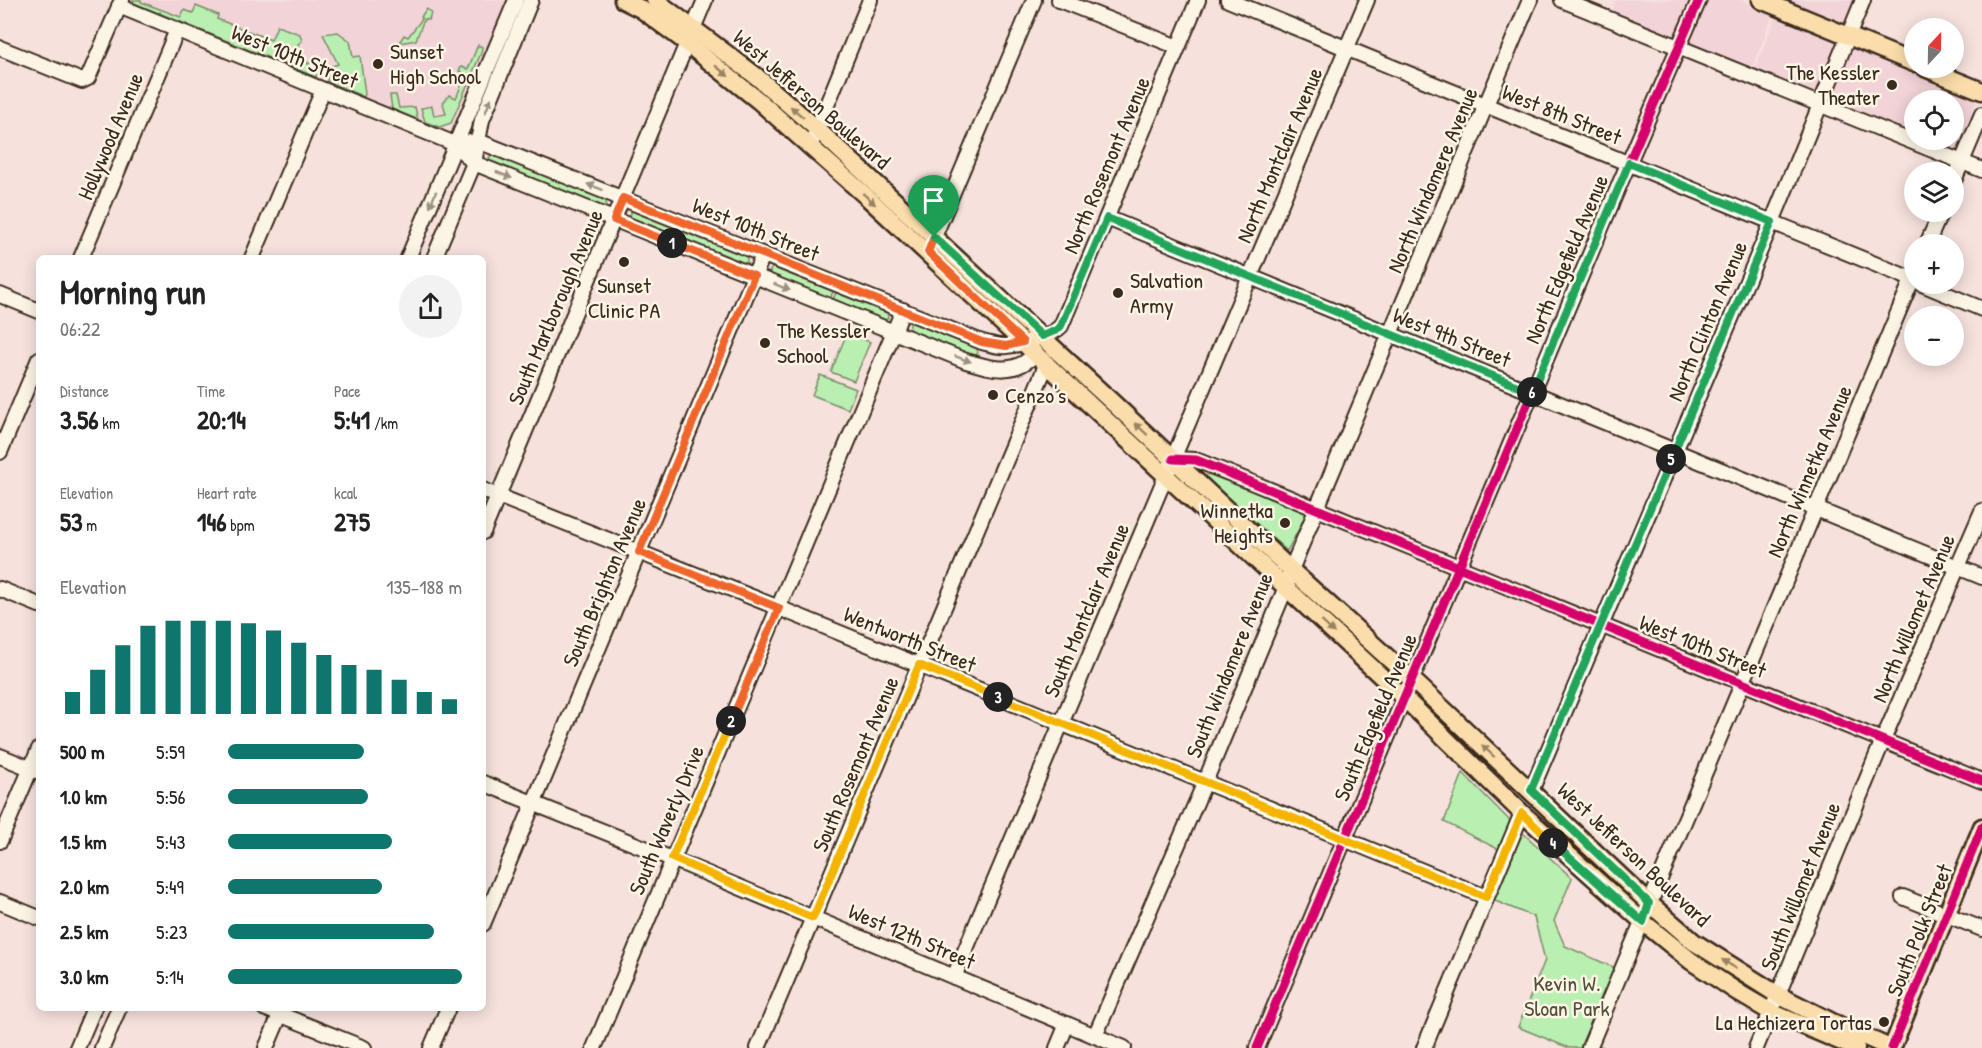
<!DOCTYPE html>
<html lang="en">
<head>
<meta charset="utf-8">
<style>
	body { margin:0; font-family:"Patrick Hand",sans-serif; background:#f2f2f2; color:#222; height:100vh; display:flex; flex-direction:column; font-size:22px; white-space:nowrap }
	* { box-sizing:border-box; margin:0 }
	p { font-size:20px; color:#767676 }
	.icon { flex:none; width:33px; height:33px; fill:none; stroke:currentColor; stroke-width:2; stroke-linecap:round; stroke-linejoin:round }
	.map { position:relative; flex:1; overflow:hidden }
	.details { position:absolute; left:36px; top:255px; width:450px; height:756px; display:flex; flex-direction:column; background:#fff; border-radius:9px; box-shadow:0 3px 15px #0003 }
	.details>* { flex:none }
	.needle { width:39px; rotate:22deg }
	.tools { position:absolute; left:1904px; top:18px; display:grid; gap:12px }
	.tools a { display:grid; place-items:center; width:60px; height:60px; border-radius:50%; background:#fff; box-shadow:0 3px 15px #0003; font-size:30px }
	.pin { position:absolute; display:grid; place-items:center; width:51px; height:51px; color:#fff; margin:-62px -26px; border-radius:50% 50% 50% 0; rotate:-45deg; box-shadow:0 0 6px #0007 }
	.pin .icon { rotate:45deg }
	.km { position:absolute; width:30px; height:30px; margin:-15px; border-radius:50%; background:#222; color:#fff; font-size:16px; line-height:30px; text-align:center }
	.round { display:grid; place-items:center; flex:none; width:63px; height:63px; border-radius:32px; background:#f2f2f2 }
	.summary { display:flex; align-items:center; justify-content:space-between; height:102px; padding:0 24px }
	h1 { font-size:33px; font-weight:700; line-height:45px }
	.metrics { display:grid; grid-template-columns:repeat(3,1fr); gap:9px; height:102px; padding:6px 24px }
	.metrics div { display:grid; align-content:center }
	.metrics b { font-size:26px; font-weight:700 }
	.metrics small { font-size:16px; font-weight:400 }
	.metrics p { font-size:16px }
	.chart { height:168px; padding:12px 24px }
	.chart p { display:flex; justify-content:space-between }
	.chart svg { width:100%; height:108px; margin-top:6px; stroke:#0f766e; stroke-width:6 }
	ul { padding:0 24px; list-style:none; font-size:20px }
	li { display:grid; grid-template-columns:96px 72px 1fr; align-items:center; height:45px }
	li i { height:15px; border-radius:8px; background:#0f766e }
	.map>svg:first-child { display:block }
</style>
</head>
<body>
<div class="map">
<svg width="1982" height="1048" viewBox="0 0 1982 1048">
	<rect width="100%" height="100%" fill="#f6e1dd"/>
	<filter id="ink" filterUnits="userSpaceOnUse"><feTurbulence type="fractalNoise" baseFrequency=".0167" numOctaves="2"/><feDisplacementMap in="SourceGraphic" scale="12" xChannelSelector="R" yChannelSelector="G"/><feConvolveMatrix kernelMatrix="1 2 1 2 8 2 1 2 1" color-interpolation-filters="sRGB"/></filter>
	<g filter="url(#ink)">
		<g fill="#f2d3d7">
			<path d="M130,0H506L456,123L440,130L132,6Z"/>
			<path d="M1616,0H1690L1675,38L1612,12Z"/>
			<path d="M1704,0H1741L1773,13L1752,69L1693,44L1688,38Z"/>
			<path d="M1788,0H1855L1846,23Z"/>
			<path d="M1777,14L1838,40L1816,96L1755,69Z"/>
			<path d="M1852,44L1979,95L1955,152L1924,140H1953V100H1914V135L1830,101Z"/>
		</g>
		<g fill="#b9efb1" stroke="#7a8c68" stroke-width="1.5">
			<path d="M133,0H141V2L181,17L184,10L193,13L196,6L218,15L217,19L271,40L277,26L300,34L302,41L298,44L308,64L314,61C319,67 320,71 316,77L161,14L160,12L158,13L134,3Z"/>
			<path d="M426,9L431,12L429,20L424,19L416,40L399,43L404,35L408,37L422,19L421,17Z"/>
			<path d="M338,32L350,41L353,57L360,56L365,94L364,97L327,81L329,67L338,64L323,34Z"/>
			<path d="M478,45L482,47L481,53L451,123L440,127L425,122L421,108L432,106L434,116L446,114L443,103L449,95L456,98L466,74L459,71L461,67L468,69Z"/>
			<path d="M390,95H396L399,108L415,107L418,120L392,109Z"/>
			<path d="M492,153L606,197V205L600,209L489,162V158Z"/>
			<path d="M635,209L747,255V263L745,265L630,219L631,212Z"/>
			<path d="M775,266L834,289L829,302L770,277V270Z"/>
			<path d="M837,290L887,311L888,318L882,322L832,302Z"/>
			<path d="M914,321L976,346L978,353L973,358L909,332L910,324Z"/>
			<path d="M847,333L870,342L854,381L831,372Z"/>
			<path d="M820,375L856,389L848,409L812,395Z"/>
			<path d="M1208,474L1308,512L1287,551L1205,477Z"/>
			<path d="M1463,773L1511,822L1572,878L1554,921L1565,946L1615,968L1586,1040L1605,1048H1569L1518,1027L1545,960L1534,917L1493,900L1510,855L1444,822Z"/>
		</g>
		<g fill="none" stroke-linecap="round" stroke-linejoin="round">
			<g stroke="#3b2a1e" stroke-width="18">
				<g id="minor">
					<path d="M1059,0L1178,47"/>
					<path d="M1228,0L1914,280"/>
					<path d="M1562,0L1982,170"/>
					<path d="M119,6L455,144L474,163L966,361C993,369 1015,376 1036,353"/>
					<path d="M0,48L82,81L88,78L122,0"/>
					<path d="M455,144L478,141L982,342C990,344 998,347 1006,346C1020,345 1052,336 1061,326L1198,0"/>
					<path d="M810,146L870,0"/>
					<path d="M1953,183L1982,114"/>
					<path d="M1107,218L1982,577"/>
					<path d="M931,244L1034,0"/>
					<path d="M1927,244L1941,212"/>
					<path d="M81,258L177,30"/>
					<path d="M252,258L323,90"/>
					<path d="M408,258L516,0"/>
					<path d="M434,258L474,163L482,120L531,0"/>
					<path d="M1922,284L1982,309"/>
					<path d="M0,295L39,311"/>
					<path d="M0,452L39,359"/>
					<path d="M1173,459L1196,460L1246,480L1982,781"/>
					<path d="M483,490L779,608L1486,897"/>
					<path d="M483,532L705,0"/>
					<path d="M0,589L39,605"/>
					<path d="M0,756L37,771"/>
					<path d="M483,783L672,859L1124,1048"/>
					<path d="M1531,791L1772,222L1863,0"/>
					<path d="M0,841L39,749"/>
					<path d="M1903,897L1982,929"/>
					<path d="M0,902L39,918"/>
					<path d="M483,924L763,255"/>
					<path d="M954,977L1367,0"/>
					<path d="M264,1008L364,1048"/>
					<path d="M1095,1036L1205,782L1286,587L1291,570L1530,0"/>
					<path d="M77,1048L94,1008"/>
					<path d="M102,1048L119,1008"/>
					<path d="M266,1048L283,1008"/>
					<path d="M431,1048L448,1008"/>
					<path d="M594,1048L903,310"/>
					<path d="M758,1048L1047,363"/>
					<path d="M1057,1048L1067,1024"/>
					<path d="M1257,1048L1620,183L1699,0"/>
					<path d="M1424,1048L1522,813"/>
					<path d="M1589,1048L1914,275"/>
					<path d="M1756,1048L1883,740L1982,511"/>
				</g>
			</g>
			<g stroke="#3b2a1e" stroke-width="21">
				<g id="major">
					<path d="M623,0L641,9L679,37L759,101L867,197L1397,691L1522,813L1643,922L1691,961L1742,995L1771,1012L1856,1048"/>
					<path d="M655,0L756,76L817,129L1111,401L1291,570L1419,686L1649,903L1694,942L1778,995L1830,1021L1890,1048"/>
					<path d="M1761,0L1914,63"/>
					<path d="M1925,68L1982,91"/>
					<path d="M1892,1048L1982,827"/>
				</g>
			</g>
			<use href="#minor" stroke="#fcf5e5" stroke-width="14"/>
			<use href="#major" stroke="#fbddab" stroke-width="16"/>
			<g stroke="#fcf5e5" stroke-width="13">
				<g id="cycleway">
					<path d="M1173,459L1196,460L1246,480L1982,781"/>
					<path d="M1257,1048L1620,183L1699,0"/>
					<path d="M1892,1048L1982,827"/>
				</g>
			</g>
			<use href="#cycleway" stroke="#d6006c" stroke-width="9"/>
		</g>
		<defs><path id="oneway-solid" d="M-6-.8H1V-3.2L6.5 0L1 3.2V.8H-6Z" transform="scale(1.5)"/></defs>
		<g fill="#9b8464">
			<use href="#oneway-solid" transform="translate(722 71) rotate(39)"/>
			<use href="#oneway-solid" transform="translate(797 112) rotate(-139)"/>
			<use href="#oneway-solid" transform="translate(869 199) rotate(42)"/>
			<use href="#oneway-solid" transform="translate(1141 429) rotate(-137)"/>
			<use href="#oneway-solid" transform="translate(1328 627) rotate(43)"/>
			<use href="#oneway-solid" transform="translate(1488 751) rotate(-137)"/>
			<use href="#oneway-solid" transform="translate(1729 964) rotate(-148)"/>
		</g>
		<g fill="#9c9082">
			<use href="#oneway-solid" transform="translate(488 106) rotate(-68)"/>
			<use href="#oneway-solid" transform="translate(504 175) rotate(22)"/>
			<use href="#oneway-solid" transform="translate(595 187) rotate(-159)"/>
			<use href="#oneway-solid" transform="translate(433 199) rotate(112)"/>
			<use href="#oneway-solid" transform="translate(782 287) rotate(22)"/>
			<use href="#oneway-solid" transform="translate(963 359) rotate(20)"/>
		</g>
	</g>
	<g fill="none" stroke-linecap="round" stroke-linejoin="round" filter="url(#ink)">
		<g stroke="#fff" stroke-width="12">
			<path id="split-1" d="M672,243L614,220L623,198L982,342L1006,346L1023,342L928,252L934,237"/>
		</g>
		<g stroke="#fff" stroke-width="12">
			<path id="split-2" d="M672,243L754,276L639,552L779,608L731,721"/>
		</g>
		<g stroke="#fff" stroke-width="12">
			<path id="split-3" d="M731,721L672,858L813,918L919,665L998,697"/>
		</g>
		<g stroke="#fff" stroke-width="12">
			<path id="split-4" d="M998,697L1486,897L1522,813L1553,843"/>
		</g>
		<g stroke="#fff" stroke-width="12">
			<path id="split-5" d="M1553,843L1643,922L1649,903L1531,790L1671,459"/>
		</g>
		<g stroke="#fff" stroke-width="12">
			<path id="split-6" d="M1532,392L1629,163L1772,222L1671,459"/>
		</g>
		<g stroke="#fff" stroke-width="12">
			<path id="split-7" d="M934,237L1042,336L1057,330L1061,326L1107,218L1532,392"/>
		</g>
		<use href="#split-1" stroke="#f0652b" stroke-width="8"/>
		<use href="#split-2" stroke="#f0652b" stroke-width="8"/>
		<use href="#split-3" stroke="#f5b400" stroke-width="8"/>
		<use href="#split-4" stroke="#f5b400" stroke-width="8"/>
		<use href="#split-5" stroke="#22a559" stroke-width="8"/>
		<use href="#split-6" stroke="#22a559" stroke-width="8"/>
		<use href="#split-7" stroke="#22a559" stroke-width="8"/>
	</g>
	<g fill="#3b2a1e" stroke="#fcf5e5" stroke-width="2">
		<circle cx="378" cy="64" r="6"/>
		<circle cx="1892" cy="85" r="6"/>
		<circle cx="624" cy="262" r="6"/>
		<circle cx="1118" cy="293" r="6"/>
		<circle cx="765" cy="343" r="6"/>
		<circle cx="993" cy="395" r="6"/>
		<circle cx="1285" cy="523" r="6"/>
		<circle cx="1884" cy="1022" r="6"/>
	</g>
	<g text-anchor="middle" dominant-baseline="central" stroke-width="5" stroke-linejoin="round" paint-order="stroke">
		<g font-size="22" fill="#3b2a1e" stroke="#fcf5e5" text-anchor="start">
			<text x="390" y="51">Sunset<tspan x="390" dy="25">High School</tspan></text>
			<text x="1880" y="72" text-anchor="end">The Kessler<tspan x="1880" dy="25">Theater</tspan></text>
			<text x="1130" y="280">Salvation<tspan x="1130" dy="25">Army</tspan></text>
			<text x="624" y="285" text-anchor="middle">Sunset<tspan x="624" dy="25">Clinic PA</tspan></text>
			<text x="777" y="330">The Kessler<tspan x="777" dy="25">School</tspan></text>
			<text x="1005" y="395">Cenzo's</text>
			<text x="1273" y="510" text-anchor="end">Winnetka<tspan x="1273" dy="25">Heights</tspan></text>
			<text x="1872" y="1022" text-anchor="end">La Hechizera Tortas</text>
		</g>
		<g font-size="22" fill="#3b2a1e" stroke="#fcf5e5">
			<text transform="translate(295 56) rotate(22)">West 10th Street</text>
			<text transform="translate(812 99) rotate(41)">West Jefferson Boulevard</text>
			<text transform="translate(1562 114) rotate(22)">West 8th Street</text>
			<text transform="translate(110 136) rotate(-67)">Hollywood Avenue</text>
			<text transform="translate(1279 155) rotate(-67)">North Montclair Avenue</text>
			<text transform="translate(1106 165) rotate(-67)">North Rosemont Avenue</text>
			<text transform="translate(1432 180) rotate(-67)">North Windomere Avenue</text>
			<text transform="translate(756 229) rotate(22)">West 10th Street</text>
			<text transform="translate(1566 259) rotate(-67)">North Edgefield Avenue</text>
			<text transform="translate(555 307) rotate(-67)">South Marlborough Avenue</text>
			<text transform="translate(1707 321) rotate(-67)">North Clinton Avenue</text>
			<text transform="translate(1452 337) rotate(22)">West 9th Street</text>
			<text transform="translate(1809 471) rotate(-67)">North Winnetka Avenue</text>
			<text transform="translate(604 582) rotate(-67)">South Brighton Avenue</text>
			<text transform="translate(1086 610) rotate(-67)">South Montclair Avenue</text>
			<text transform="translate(1913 618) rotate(-67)">North Willomet Avenue</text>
			<text transform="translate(910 639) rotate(22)">Wentworth Street</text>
			<text transform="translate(1703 646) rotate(22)">West 10th Street</text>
			<text transform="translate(1229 665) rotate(-68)">South Windomere Avenue</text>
			<text transform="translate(1375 717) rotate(-67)">South Edgefield Avenue</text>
			<text transform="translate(855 764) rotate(-67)">South Rosemont Avenue</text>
			<text transform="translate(666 820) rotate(-67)">South Waverly Drive</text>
			<text transform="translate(1634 854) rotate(43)">West Jefferson Boulevard</text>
			<text transform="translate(1800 886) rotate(-68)">South Willomet Avenue</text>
			<text transform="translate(1919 930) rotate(-68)">South Polk Street</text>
			<text transform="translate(912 936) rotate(23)">West 12th Street</text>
		</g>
		<g font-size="22" fill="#54513b" stroke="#fcf5e5">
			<text x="1567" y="983">Kevin W.<tspan x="1567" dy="25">Sloan Park</tspan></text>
		</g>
	</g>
</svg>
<div class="tools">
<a><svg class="needle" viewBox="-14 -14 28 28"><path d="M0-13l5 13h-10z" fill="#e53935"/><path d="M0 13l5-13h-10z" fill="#767676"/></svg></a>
<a><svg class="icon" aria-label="locate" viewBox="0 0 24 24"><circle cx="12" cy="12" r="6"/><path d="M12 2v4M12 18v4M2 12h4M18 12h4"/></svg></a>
<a><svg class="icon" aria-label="layers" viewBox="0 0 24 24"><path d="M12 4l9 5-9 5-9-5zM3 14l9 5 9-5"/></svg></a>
<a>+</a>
<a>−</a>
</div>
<div class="pin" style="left:934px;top:237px;background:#1e9e55"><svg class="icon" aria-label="arrive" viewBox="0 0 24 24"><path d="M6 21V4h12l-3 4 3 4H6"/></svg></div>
<b class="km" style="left:672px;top:243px">1</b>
<b class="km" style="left:731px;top:721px">2</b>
<b class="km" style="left:998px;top:697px">3</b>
<b class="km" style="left:1553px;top:843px">4</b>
<b class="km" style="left:1671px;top:459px">5</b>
<b class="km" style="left:1532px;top:392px">6</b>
<section class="details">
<div class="summary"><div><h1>Morning run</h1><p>06:22</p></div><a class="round"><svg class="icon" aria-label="share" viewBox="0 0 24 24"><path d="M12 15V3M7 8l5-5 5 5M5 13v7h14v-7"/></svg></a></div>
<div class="metrics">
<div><p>Distance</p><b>3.56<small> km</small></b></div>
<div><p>Time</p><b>20:14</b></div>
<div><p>Pace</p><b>5:41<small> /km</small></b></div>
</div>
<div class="metrics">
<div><p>Elevation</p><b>53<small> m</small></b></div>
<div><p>Heart rate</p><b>146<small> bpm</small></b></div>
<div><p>kcal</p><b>275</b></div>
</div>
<div class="chart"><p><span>Elevation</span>135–188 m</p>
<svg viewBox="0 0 160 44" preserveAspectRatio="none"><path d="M5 44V35M15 44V26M25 44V16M35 44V8M45 44V6M55 44V6M65 44V6M75 44V7M85 44V10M95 44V15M105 44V20M115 44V24M125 44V26M135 44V30M145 44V35M155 44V38"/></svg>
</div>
<ul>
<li><b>500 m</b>5:59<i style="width:58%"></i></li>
<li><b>1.0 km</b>5:56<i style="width:60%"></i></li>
<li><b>1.5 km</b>5:43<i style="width:70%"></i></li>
<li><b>2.0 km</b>5:49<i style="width:66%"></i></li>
<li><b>2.5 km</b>5:23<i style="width:88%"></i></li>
<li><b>3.0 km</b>5:14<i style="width:100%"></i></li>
</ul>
</section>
</div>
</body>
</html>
